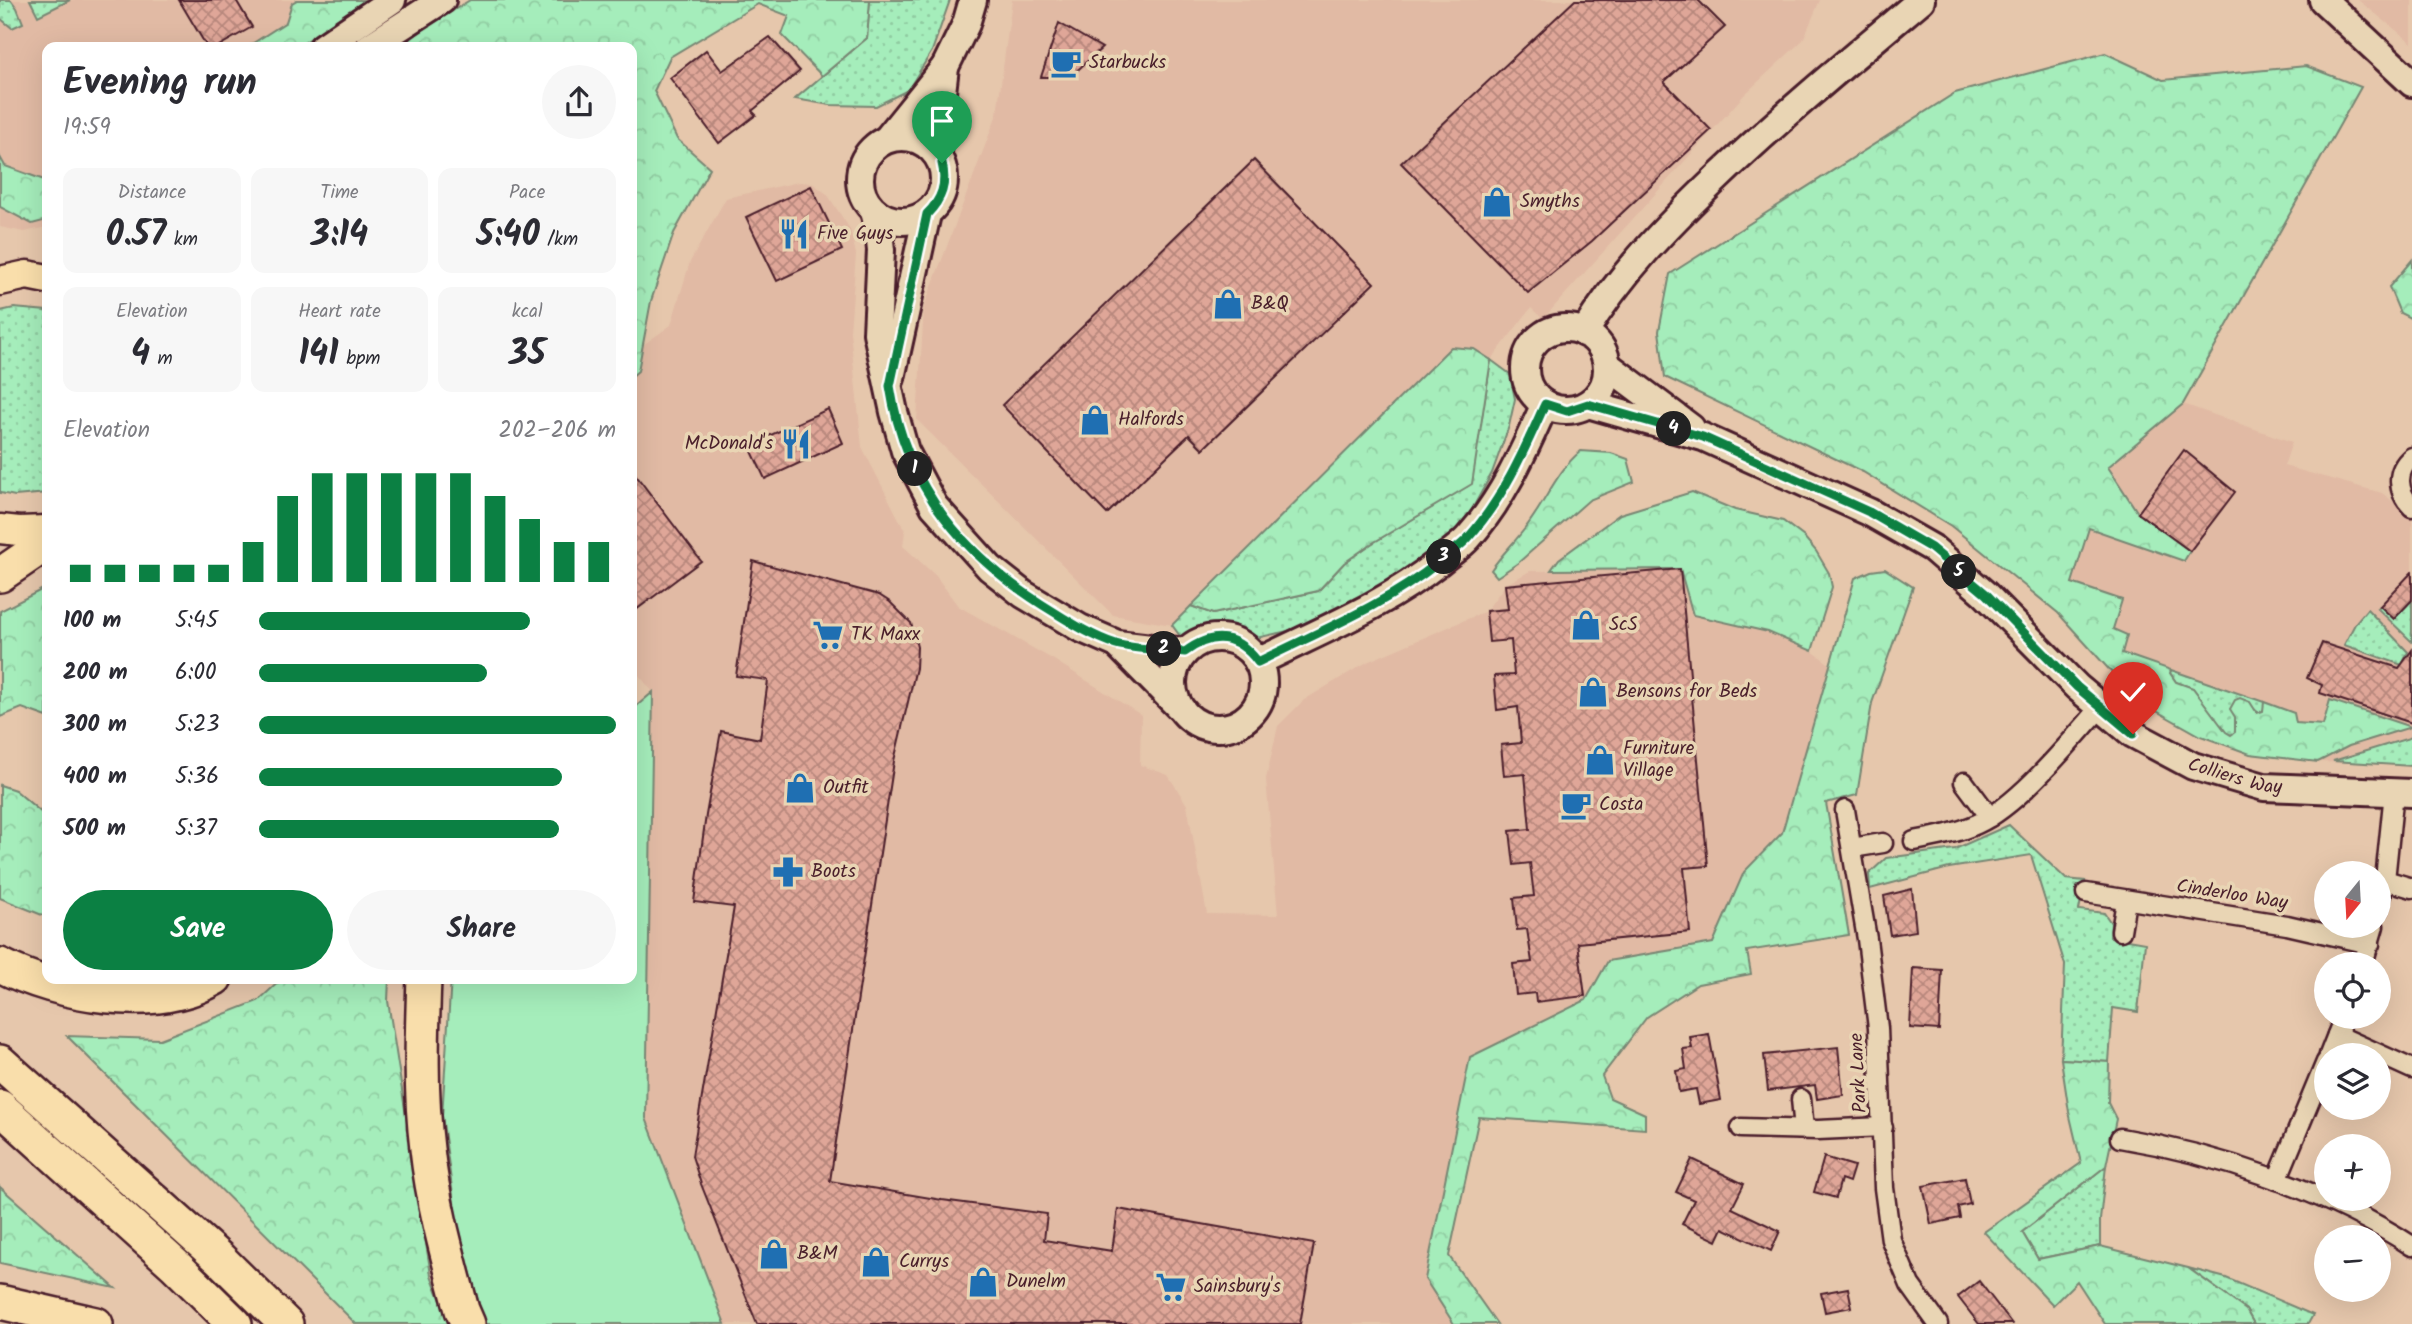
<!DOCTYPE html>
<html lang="en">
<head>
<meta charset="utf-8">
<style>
	body { margin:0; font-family:Kalam,sans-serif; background:#f7f7f7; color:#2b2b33; height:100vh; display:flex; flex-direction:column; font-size:26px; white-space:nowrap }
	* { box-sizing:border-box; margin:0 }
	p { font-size:23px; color:#7c7c81 }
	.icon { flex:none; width:38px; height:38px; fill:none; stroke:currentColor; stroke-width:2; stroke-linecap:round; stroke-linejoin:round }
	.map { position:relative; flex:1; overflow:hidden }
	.panel { position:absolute; left:42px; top:42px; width:595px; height:942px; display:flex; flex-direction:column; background:#fff; border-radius:14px; box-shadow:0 7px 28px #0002 }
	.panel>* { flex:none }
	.needle { width:46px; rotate:198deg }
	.fabs { position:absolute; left:2314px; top:861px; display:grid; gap:14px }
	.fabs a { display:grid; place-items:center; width:77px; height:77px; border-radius:50%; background:#fff; box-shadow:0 7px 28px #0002; font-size:35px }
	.pin { position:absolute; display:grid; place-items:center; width:60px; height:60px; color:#fff; margin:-72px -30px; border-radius:50% 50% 50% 0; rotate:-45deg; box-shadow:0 0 7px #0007 }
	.pin .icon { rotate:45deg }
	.km { position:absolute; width:35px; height:35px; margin:-18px; border-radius:50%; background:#222; color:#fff; font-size:19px; line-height:35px; text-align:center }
	.round { display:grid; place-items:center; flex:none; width:74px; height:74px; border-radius:37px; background:#f7f7f7 }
	.overview { display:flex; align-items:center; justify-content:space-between; height:119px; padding:0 21px }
	h1 { font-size:38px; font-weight:700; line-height:52px }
	.metrics { display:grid; grid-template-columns:repeat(3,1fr); gap:10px; height:119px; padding:7px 21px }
	.metrics div { display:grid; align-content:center; border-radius:14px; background:#f7f7f7; text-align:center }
	.metrics b { font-size:35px; font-weight:700 }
	.metrics small { font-size:19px; font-weight:400 }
	.metrics p { font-size:19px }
	.chart { height:196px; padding:14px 21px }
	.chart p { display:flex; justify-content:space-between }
	.chart svg { width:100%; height:126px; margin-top:7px; stroke:#0b8043; stroke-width:6 }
	.cta { display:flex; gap:14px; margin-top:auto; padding:14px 21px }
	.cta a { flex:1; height:80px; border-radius:42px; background:#0b8043; color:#fff; font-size:28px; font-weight:700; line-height:80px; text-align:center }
	.cta a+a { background:#f7f7f7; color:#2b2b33 }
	ul { padding:0 21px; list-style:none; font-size:23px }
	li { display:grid; grid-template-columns:112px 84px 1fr; align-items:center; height:52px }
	li i { height:18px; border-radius:9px; background:#0b8043 }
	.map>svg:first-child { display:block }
</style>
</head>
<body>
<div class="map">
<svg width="2412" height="1324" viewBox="0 0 2412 1324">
	<defs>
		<pattern id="grass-dots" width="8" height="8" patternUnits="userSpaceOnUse" patternTransform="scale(1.75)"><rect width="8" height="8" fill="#a5edbb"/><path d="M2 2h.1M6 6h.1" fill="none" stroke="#90cba1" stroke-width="1.8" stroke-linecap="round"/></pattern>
		<pattern id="forest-crowns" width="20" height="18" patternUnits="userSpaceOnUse" patternTransform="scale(1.75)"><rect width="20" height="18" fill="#a5edbb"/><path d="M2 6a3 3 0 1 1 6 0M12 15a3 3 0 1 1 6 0" fill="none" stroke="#90cba1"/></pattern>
		<pattern id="building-cross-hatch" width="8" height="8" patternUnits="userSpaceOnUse" patternTransform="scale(1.75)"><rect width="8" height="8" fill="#dfa698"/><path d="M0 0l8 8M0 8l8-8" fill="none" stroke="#b7877c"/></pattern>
	</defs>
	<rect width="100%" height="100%" fill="#e6c7ac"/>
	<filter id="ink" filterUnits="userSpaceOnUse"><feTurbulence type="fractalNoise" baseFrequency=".0143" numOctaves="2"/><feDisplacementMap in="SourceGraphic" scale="14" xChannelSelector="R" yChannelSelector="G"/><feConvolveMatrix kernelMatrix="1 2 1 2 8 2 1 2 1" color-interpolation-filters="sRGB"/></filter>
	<g filter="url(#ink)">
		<g fill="#e1baa4">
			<path d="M0,0H366L298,47H47V227L24,232L0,227Z"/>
			<path d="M1012,0H1820L1803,40L1745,94L1543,319L1531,308L1491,360L1474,349L1451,347L1172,625L1113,615L917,420L924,307L997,114Z"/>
			<path d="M2358,0H2412V43L2372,11Z"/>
			<path d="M799,182L812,183L827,194L850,229L856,254L850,331L862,447L905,531L903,546L936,576L958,606L1054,660L1141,715L1140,765L1168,775L1187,805L1207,914L1278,915L1266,779L1278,726L1304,700L1367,662L1486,611L1505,585L1530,571L1680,569L1693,615L1768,632L1812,651L1831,665L1782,833L1744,872L1713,944L1608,961L1586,1000L1470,1057L1425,1279L1454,1324H725L646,1118L653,692L632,667V353L671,325L690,262L726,198Z"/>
			<path d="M2183,404L2292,442L2284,466L2382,493L2412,516V765L2318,762L2250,754L2201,736L2151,708L2114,675L2072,583L2088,527L2183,561L2189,551L2138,513L2108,467Z"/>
		</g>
		<g fill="url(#grass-dots)" stroke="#788673" stroke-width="2">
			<path d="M0,0H11L17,8L23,23L12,28L0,18Z"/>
			<path d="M30,0H70L38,16Z"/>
			<path d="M870,0H950L932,51L908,90L876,106L830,105L795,99L867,38Z"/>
			<path d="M14,308L47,311V493L15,496L0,493V311Z"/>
			<path d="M1491,360L1510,374L1515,399L1509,426L1492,473L1466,520L1453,534L1378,593L1341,610L1288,631L1256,638L1216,633L1180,636L1172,625L1191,606L1213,614L1318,591L1344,563L1371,544L1471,484Z"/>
			<path d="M2412,600V642L2377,608L2380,606L2394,619Z"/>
			<path d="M2367,609L2408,652L2402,665L2344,645L2356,622Z"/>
			<path d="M2171,670L2264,702L2265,708L2260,714L2254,709L2235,717V732L2232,735L2226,733L2193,688L2176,682L2170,673Z"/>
			<path d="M2412,737V766L2333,761Z"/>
			<path d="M2009,825L2066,879L2085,881L2079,910L2104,913L2111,923L2110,937L2145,943L2138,1012L2113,1008L2109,1062L2061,1059L2065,965L2031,855L1949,868L1870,889L1869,874L1886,858L1955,849Z"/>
			<path d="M2106,1166L2100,1220V1246L2038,1259L2022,1232Z"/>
			<path d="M2188,1268L2226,1278L2313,1315L2308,1324H2254L2246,1310Z"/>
		</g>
		<g fill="url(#forest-crowns)" stroke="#788673" stroke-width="2">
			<path d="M297,0H366L298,47H247L286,22L292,3Z"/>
			<path d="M470,0H870L867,38L822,76L782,35L789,16L758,4L670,57L654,91L677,139L710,168L674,233L651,301L638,371L632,376V47H401L422,30Z"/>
			<path d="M2105,53L2163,80L2306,66L2361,87L2183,404L2108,467L2138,513L2190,551L2184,561L2089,528L2072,583L2122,600L2113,629L2127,635L2122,653L2171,670L2170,673L2176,682L2193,688L2226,732L2231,735L2235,732V717L2230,709L2235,700L2240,698L2250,702L2257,713L2263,711L2264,702L2294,713L2296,723L2323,725L2330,700L2411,727L2349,746L2318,762L2250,754L2201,736L2151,708L2114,675L2058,613L1951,526L1863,472L1665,377L1659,331L1670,274L1955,93Z"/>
			<path d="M0,157L5,166L47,181V220L32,224L0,207Z"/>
			<path d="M2412,260V319L2400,313L2389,287Z"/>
			<path d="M1451,347L1474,349L1491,360L1472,484L1371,544L1344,563L1318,591L1213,614L1191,606Z"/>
			<path d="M1581,451L1611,453L1628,459L1634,482L1589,500L1518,563L1497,577L1491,570C1501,555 1515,542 1526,527C1545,503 1557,470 1581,451Z"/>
			<path d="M1692,492L1735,510L1783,521L1804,537L1816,551L1829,573L1832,587L1812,651L1768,632L1693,615L1680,569L1551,570L1559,559L1620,514Z"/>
			<path d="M1885,569L1913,587L1872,703L1857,795L1826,803L1849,935L1747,951L1751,974L1698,984L1647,1017L1602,1076L1610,1098L1645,1114V1129L1479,1117L1449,1256L1497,1324H1454L1425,1279L1470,1057L1586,1000L1608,961L1713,943L1744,872L1782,833L1855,578L1871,571Z"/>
			<path d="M47,587V717L22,708L0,717V611Z"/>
			<path d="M0,785L15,790L42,813L47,814V917L0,898Z"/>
			<path d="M283,978H389L388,1001L431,1275L450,1324H356L67,1036L160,1039L258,1001Z"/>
			<path d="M2061,1059L2109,1062L2108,1103L2116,1119L2106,1166L2022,1232L2038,1259L2100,1246L2188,1268L2246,1310L2254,1324H2105L2077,1281L2053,1305L1984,1232L2081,1163L2069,1112Z"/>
			<path d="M0,1187L115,1288L0,1263Z"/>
		</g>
		<path fill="#a5edbb" stroke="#788673" stroke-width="2" d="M653,692L646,1118L725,1324H484L456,1217L442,1116L451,978H632V710Z"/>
		<g fill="url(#building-cross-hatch)" stroke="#4a1f2b" stroke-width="2">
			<path d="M179,0H236L252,27L217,47H207Z"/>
			<path d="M1575,0H1698L1725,27L1664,82L1711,130L1592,241L1528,293L1401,163Z"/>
			<path d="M1059,23L1102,48L1070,77H1041Z"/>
			<path d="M770,37L800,71L752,111L756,115L719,143L670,78L706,50L722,71Z"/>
			<path d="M1254,160L1374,283L1203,449L1189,435L1107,514L1002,405Z"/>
			<path d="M811,186L842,250L777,281L746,217Z"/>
			<path d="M828,409L843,443L765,479L749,445Z"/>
			<path d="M2184,450L2235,492L2190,551L2138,513Z"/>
			<path d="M632,470L701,561L632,613Z"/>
			<path d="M753,561L879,595L890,602L911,623L917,647L916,668L894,761L830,1181L942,1200L1047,1214L1044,1240L1112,1251L1118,1209L1314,1244L1300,1324H757L701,1184L692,1156L734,907L694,902L706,815L721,731L760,739L768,680L736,676Z"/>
			<path d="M1680,569L1708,866L1684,868L1690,932L1578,943L1585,996L1536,1002L1535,993L1516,995L1513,964L1532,962L1527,929L1517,930L1514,898L1534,896L1530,863L1514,865L1510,831L1530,829L1525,774L1504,776L1501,745L1521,743L1518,707L1497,710L1494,676L1514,675L1511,640L1489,642L1486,611L1508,609L1505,585Z"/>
			<path d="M2412,572V600L2394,619L2380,606Z"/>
			<path d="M2322,643L2399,668L2412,650V723L2320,693L2322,685L2307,678Z"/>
			<path d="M1912,889L1916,931L1890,935L1884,896Z"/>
			<path d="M1913,968L1942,970L1939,1030L1910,1028Z"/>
			<path d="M1709,1034L1721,1100L1699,1104L1696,1089L1679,1092L1676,1071L1686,1069L1683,1049L1692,1048L1690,1037Z"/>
			<path d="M1838,1047L1843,1095L1817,1099L1815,1085L1768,1091L1764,1055Z"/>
			<path d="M1824,1157L1854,1166L1849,1182L1841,1179L1836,1198L1814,1192Z"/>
			<path d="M1692,1159L1744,1184L1732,1208L1780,1231L1771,1251L1723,1228L1717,1241L1682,1224L1694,1200L1676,1192Z"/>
			<path d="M1965,1178L1970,1204L1958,1207L1960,1218L1931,1224L1923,1186Z"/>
			<path d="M1979,1281L2012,1324H1979L1958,1297Z"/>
			<path d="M1848,1288L1852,1307L1825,1312L1821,1293Z"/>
		</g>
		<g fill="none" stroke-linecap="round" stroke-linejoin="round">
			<g stroke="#4a1f2b" stroke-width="23">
				<g id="street">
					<path d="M2412,457C2395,471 2397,492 2412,507"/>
					<path d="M1964,782L1990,817"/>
					<path d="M1845,810L1867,939L1878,1028L1884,1188L1891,1240L1910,1285L1938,1324"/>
					<path d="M1914,841C1935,837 1957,833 1977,824C2018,806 2070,742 2101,707"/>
					<path d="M1852,848L1883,843"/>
					<path d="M2385,880L2412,888"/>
					<path d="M2086,893L2287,925L2370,944"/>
					<path d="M2378,909L2385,880L2394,792"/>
					<path d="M2121,931L2126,901"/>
					<path d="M2363,964L2374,926"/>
					<path d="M2337,1035L2412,1069"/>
					<path d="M2329,1055L2344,1017"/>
					<path d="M1801,1099L1804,1129"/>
					<path d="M1741,1128L1818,1130L1883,1127"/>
					<path d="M2120,1138C2218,1154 2329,1192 2412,1246"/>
					<path d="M2277,1180L2326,1062"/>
				</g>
			</g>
			<g stroke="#4a1f2b" stroke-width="32">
				<g id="secondary">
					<path d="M2323,0L2412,83"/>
					<path d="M323,47L392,0"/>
					<path d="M369,47L442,0"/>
					<circle cx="902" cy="179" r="42"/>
					<path d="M887,139L945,67L966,24L973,0"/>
					<path d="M938,156L939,118L945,67"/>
					<path d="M874,211L879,231L881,250L877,333L894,412L905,451L934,506L990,568L1023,594L1080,628L1117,644L1185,652"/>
					<circle cx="1566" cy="369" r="41"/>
					<path d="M1584,333C1619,275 1668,225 1716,179C1782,116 1852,58 1921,0"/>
					<path d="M1607,365L1691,428"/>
					<path d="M891,378L927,214"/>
					<path id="s1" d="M1588,404L1703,437L1869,512L1932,548L1985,594L2077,687L2133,734L2193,766L2264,787L2412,793"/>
					<circle cx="1218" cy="683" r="45"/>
					<path d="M1117,644L1178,706"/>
					<path d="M1258,662C1320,631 1384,606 1439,562C1448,554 1460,547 1468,538C1503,499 1524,451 1545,404"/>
				</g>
			</g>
			<g stroke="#4a1f2b" stroke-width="33">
				<g id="primary">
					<path d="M0,281L27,275L47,279"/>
					<path d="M0,529L19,531L47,530"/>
				</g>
			</g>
			<g stroke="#4a1f2b" stroke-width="38">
				<g id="highway">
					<path d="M0,575L47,543"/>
					<path d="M0,965C59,995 155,1013 215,978"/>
					<path d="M424,978C422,1035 420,1092 427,1149C433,1204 448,1257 462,1310L468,1324"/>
					<path d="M0,1062L220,1259L286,1324"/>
					<path d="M0,1107L175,1265L235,1324"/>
					<path d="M0,1302L96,1324"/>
				</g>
			</g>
			<use href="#street" stroke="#e9d5b4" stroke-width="18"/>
			<use href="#secondary" stroke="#e9d5b4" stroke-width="26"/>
			<use href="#primary" stroke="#f9deab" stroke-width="28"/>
			<use href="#highway" stroke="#f9deab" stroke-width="33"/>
		</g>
	</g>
	<g fill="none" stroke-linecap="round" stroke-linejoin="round" filter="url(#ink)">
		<g stroke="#fff" stroke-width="14">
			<path id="route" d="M942,163C947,184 942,199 927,214L890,386C906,490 966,559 1054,612C1073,624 1094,637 1116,644C1137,650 1163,649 1185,652C1213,631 1237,634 1258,662C1320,631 1384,606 1439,562C1448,554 1460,547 1468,538C1503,499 1524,451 1545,404L1567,411L1588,404L1703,437L1869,512L1931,548L1986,594L2077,687L2133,734"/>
		</g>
		<use href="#route" stroke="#0b8043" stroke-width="9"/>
	</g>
	<defs>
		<g id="cafe-bare" transform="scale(2.415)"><path d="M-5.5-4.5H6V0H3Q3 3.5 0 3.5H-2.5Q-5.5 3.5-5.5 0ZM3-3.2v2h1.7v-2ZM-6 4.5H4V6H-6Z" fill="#1f6fb2" stroke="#e9d5b4" stroke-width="2.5" paint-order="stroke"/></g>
		<g id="shop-bare" transform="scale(2.415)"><path d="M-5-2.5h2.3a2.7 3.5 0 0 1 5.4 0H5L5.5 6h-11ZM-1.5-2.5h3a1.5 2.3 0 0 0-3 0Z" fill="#1f6fb2" stroke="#e9d5b4" stroke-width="2.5" paint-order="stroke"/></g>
		<g id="restaurant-bare" transform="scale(2.415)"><path d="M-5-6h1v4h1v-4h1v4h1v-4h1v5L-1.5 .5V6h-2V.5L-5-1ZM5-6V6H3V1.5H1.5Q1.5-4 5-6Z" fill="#1f6fb2" stroke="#e9d5b4" stroke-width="2.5" paint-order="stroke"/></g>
		<g id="supermarket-bare" transform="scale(2.415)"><path d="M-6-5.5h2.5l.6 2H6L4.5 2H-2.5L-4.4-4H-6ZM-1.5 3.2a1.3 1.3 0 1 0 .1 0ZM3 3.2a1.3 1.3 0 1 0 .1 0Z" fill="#1f6fb2" stroke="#e9d5b4" stroke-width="2.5" paint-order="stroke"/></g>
		<g id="pharmacy-bare" transform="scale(2.415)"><path d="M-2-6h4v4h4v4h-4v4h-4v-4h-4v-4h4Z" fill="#1f6fb2" stroke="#e9d5b4" stroke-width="2.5" paint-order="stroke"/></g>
	</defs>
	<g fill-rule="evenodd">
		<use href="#cafe-bare" x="1066" y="63"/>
		<use href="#shop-bare" x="1497" y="202"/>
		<use href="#restaurant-bare" x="794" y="234"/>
		<use href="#shop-bare" x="1228" y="304"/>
		<use href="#shop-bare" x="1095" y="420"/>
		<use href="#restaurant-bare" x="796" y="444"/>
		<use href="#shop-bare" x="1586" y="625"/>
		<use href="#supermarket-bare" x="828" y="635"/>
		<use href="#shop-bare" x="1593" y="692"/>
		<use href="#shop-bare" x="1600" y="760"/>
		<use href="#shop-bare" x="800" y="788"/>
		<use href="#cafe-bare" x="1576" y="805"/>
		<use href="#pharmacy-bare" x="788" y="872"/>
		<use href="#shop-bare" x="774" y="1254"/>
		<use href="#shop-bare" x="876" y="1262"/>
		<use href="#shop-bare" x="983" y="1282"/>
		<use href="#supermarket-bare" x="1171" y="1287"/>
	</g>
	<g text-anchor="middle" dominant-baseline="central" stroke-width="7" stroke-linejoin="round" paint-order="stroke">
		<g font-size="19" fill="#4a1f2b" stroke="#e9d5b4" text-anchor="start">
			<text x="1089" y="63">Starbucks</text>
			<text x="1520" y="202">Smyths</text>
			<text x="817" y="234">Five Guys</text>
			<text x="1251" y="304">B&amp;Q</text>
			<text x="1118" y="420">Halfords</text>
			<text x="773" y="444" text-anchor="end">McDonald's</text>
			<text x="1609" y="625">ScS</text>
			<text x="851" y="635">TK Maxx</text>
			<text x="1616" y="692">Bensons for Beds</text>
			<text x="1623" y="749">Furniture<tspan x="1623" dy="22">Village</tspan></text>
			<text x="823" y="788">Outfit</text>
			<text x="1599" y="805">Costa</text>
			<text x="811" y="872">Boots</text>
			<text x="797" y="1254">B&amp;M</text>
			<text x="899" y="1262">Currys</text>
			<text x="1006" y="1282">Dunelm</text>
			<text x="1194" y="1287">Sainsbury's</text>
		</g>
		<g font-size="19" fill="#4a1f2b" stroke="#e9d5b4">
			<text stroke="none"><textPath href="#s1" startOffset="760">Colliers Way</textPath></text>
			<text transform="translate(2232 895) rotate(9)">Cinderloo Way</text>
			<text transform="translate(1859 1073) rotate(-93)">Park Lane</text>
		</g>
	</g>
</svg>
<div class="fabs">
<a><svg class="needle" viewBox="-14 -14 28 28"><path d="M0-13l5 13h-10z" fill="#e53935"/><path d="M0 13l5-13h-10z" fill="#7c7c81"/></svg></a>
<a><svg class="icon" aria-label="locate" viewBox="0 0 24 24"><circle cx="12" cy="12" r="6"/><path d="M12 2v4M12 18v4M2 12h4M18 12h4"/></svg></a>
<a><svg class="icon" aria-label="layers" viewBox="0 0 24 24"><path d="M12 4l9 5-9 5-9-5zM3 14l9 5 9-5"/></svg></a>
<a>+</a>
<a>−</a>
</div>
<div class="pin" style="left:942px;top:163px;background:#1e9e55"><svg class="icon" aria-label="arrive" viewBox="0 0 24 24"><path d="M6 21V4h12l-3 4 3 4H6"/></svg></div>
<div class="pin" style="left:2133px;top:734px;background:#d93025"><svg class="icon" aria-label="check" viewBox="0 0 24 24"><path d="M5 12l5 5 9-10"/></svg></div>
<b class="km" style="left:915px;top:469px">1</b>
<b class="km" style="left:1164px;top:649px">2</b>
<b class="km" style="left:1444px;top:557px">3</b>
<b class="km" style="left:1674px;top:429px">4</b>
<b class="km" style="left:1959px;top:572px">5</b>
<section class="panel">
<div class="overview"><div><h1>Evening run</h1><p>19:59</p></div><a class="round"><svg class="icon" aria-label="share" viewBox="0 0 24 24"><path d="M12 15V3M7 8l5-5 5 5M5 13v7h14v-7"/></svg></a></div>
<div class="metrics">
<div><p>Distance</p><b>0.57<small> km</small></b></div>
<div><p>Time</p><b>3:14</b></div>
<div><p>Pace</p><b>5:40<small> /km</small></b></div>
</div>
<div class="metrics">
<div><p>Elevation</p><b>4<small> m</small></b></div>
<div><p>Heart rate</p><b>141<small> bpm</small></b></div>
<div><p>kcal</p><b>35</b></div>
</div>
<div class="chart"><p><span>Elevation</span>202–206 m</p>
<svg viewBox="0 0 160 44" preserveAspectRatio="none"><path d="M5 44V38M15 44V38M25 44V38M35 44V38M45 44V38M55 44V30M65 44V14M75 44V6M85 44V6M95 44V6M105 44V6M115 44V6M125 44V14M135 44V22M145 44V30M155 44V30"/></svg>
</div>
<ul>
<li><b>100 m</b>5:45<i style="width:76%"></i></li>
<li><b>200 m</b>6:00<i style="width:64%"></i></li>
<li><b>300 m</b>5:23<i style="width:100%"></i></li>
<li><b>400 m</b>5:36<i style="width:85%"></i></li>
<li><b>500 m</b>5:37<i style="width:84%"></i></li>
</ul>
<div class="cta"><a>Save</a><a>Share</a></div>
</section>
</div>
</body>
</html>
